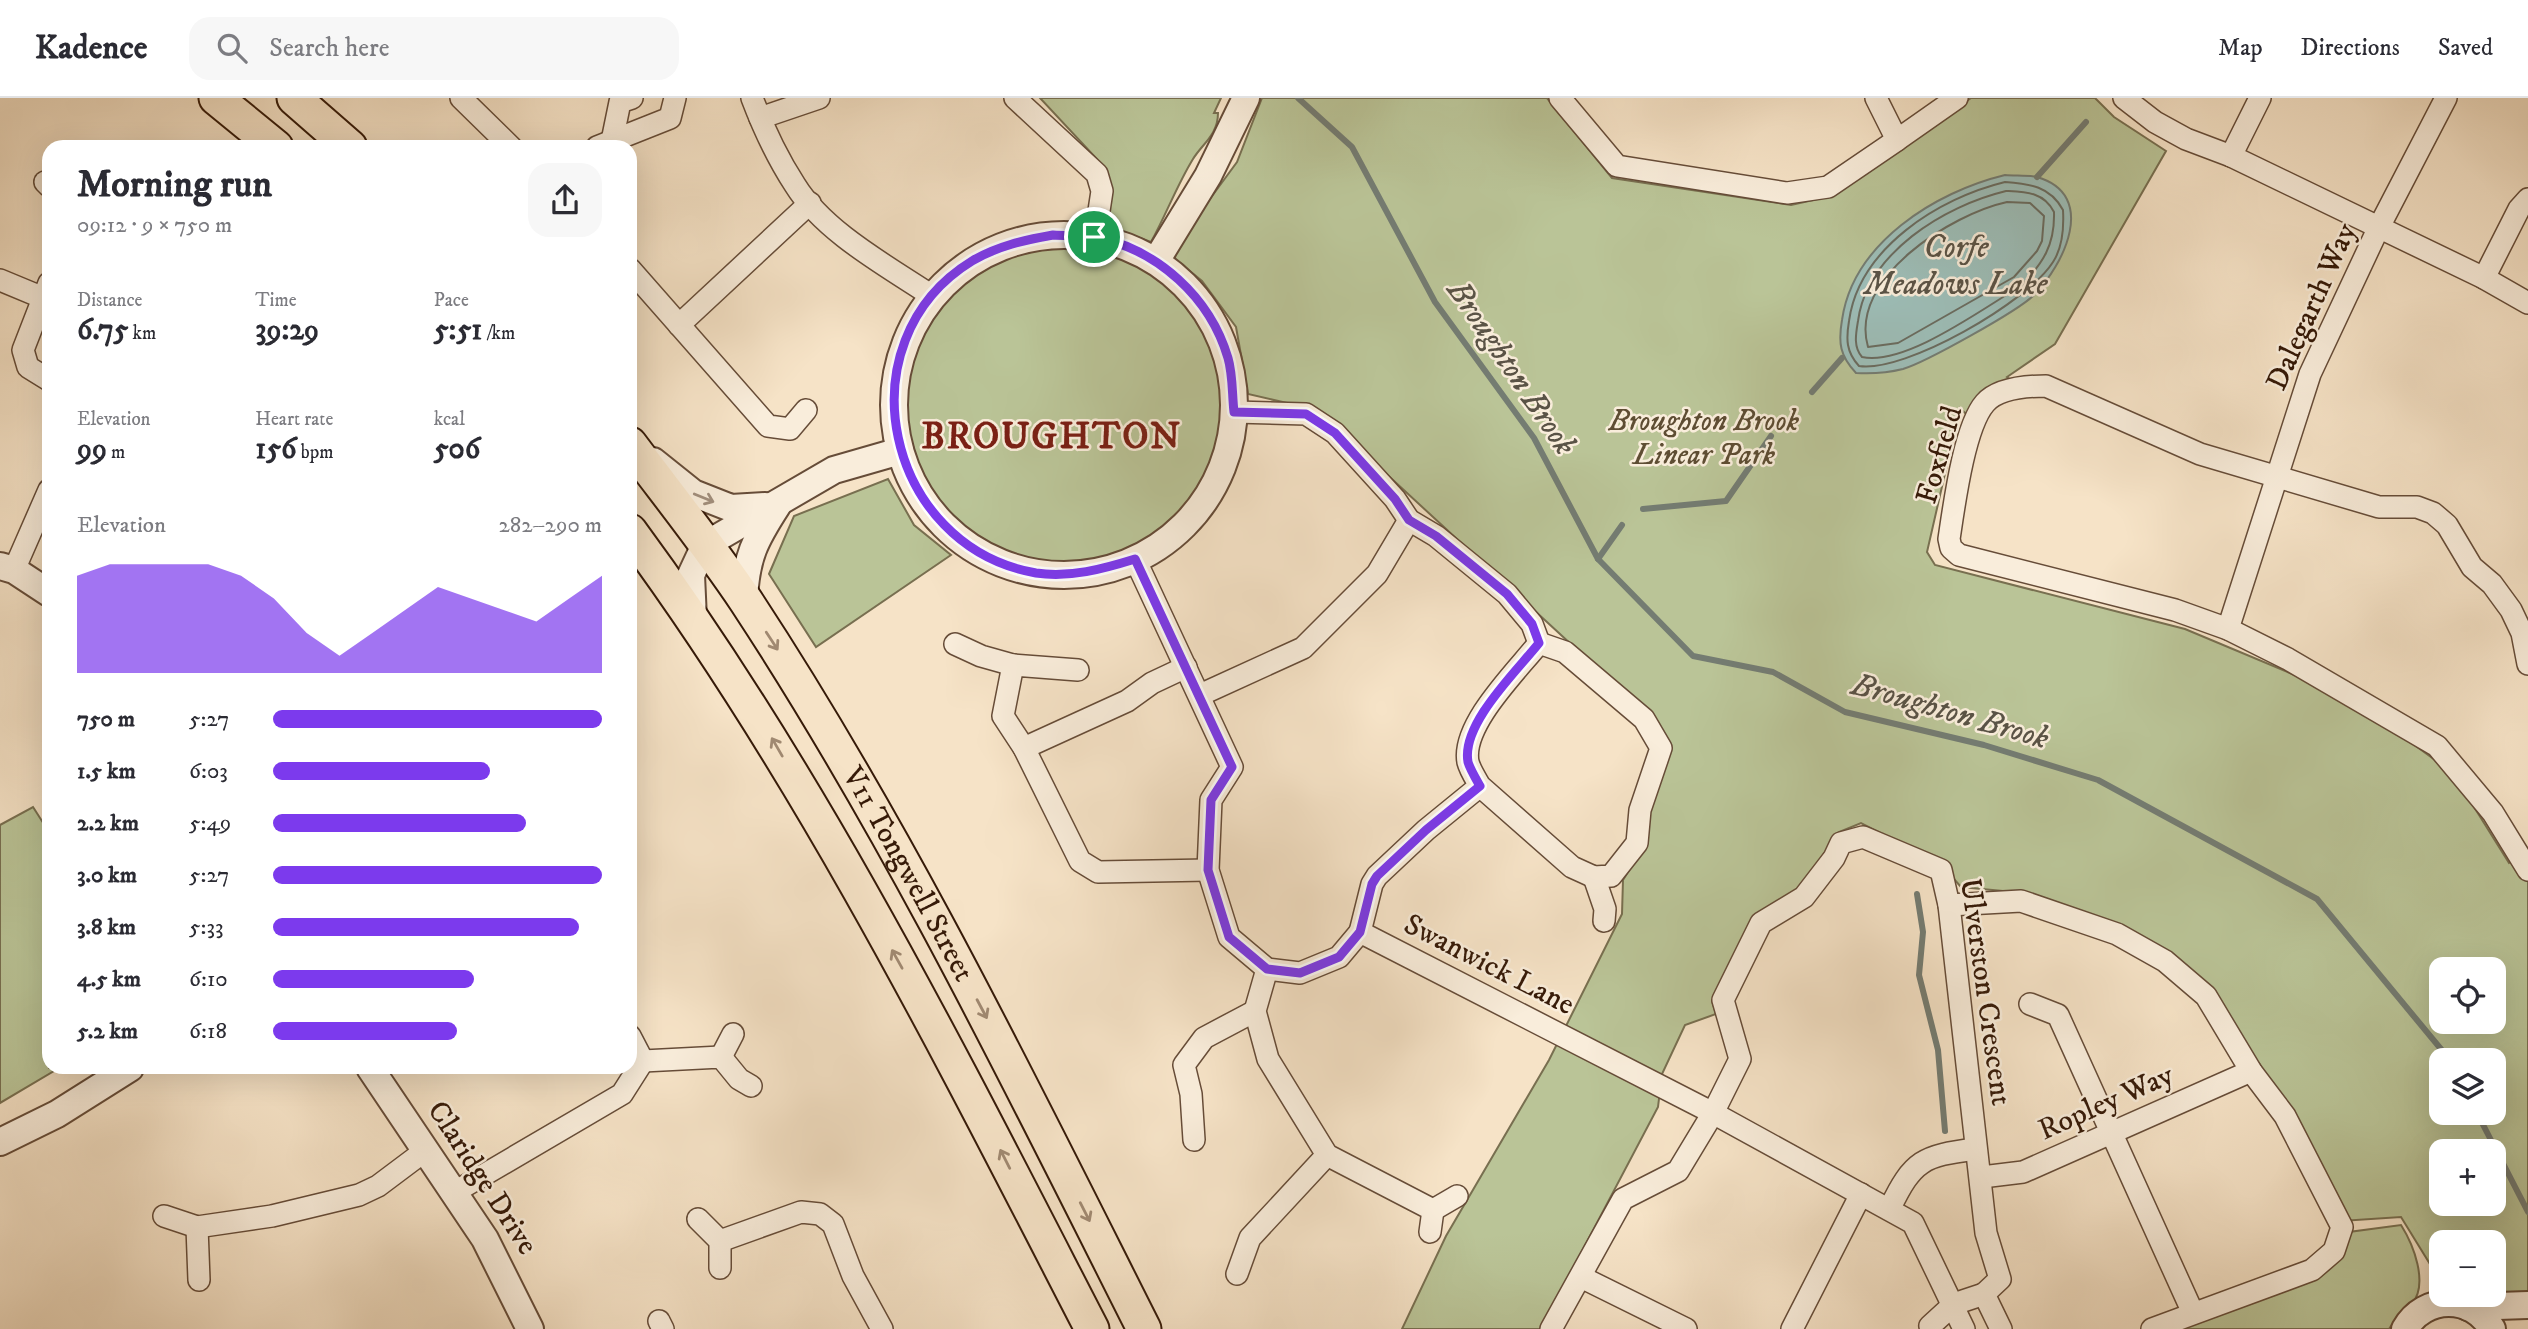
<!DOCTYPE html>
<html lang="en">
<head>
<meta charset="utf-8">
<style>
	body { margin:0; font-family:"IM FELL DW Pica",serif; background:#f7f7f7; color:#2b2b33; height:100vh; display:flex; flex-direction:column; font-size:26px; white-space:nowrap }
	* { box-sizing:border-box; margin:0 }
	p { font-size:23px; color:#7c7c81 }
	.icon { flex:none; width:38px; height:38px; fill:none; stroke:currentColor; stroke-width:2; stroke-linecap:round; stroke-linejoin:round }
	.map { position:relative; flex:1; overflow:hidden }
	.panel { position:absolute; left:42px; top:42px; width:595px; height:934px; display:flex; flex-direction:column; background:#fff; border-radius:21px; box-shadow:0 7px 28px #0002 }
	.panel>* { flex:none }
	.buttons { position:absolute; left:2429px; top:859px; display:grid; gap:14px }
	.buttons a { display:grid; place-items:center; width:77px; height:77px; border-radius:14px; background:#fff; box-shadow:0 7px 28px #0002; font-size:35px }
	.pin { position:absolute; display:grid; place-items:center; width:60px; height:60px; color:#fff; margin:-30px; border:4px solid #fff; border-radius:50%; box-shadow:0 2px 7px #0007 }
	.round { display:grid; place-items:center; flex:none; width:74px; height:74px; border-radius:21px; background:#f7f7f7 }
	.head { display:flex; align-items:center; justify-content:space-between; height:119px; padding:0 35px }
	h1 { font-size:38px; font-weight:700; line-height:52px }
	.metrics { display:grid; grid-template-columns:repeat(3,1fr); gap:10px; height:119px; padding:7px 35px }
	.metrics div { display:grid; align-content:center }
	.metrics b { font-size:30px; font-weight:700 }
	.metrics small { font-size:19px; font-weight:400 }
	.metrics p { font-size:19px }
	.chart { height:196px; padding:14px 35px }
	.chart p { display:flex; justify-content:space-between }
	.chart svg { width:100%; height:126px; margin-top:7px; fill:#7c3aed; opacity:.7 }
	ul { padding:0 35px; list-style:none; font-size:23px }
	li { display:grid; grid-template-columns:112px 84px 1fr; align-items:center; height:52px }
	li i { height:18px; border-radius:9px; background:#7c3aed }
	header { display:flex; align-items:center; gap:42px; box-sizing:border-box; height:98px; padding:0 35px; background:#fff; border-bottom:2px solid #e1e1e2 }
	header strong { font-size:33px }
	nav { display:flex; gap:38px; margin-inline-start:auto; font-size:24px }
	.search { width:490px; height:63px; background:#f7f7f7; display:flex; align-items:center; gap:18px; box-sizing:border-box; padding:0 24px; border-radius:21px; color:#7c7c81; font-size:26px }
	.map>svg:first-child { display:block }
</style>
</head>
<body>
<header>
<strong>Kadence</strong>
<div class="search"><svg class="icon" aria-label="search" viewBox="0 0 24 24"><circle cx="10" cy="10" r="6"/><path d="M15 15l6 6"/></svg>Search here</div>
<nav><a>Map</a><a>Directions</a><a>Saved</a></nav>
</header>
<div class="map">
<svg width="2528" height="1231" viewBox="0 0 2528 1231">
	<rect width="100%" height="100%" fill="#f6e3c7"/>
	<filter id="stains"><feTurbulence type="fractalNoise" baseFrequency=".00286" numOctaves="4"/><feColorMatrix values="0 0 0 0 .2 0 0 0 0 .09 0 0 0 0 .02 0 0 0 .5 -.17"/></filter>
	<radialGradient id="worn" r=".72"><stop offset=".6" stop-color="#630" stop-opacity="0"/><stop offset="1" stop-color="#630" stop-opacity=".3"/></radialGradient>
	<g fill="#bac497" stroke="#786f50" stroke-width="2" fill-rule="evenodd">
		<path d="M1040,0H1221L1214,15H1218C1218,37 1202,46 1193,61C1177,87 1166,117 1151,144L1107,128V79L1097,61Z"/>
		<path d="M1262,0H1547L1612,80L1791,107L1831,98L1971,0H2095L2114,19L2166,53L2055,246L2007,279L2013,284L1967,317L1960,310L1927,454L1935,467L2185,531L2302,580L2402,638L2435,662L2459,685L2509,765L2518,760L2528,772V1194L2494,1196V1144H2441V1184L2401,1119L2341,1123L2211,894L2024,795L1961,789L1940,765L1861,725L1839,734L1793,800L1752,824L1712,903L1716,916L1685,927L1662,976L1658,1009L1541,1231H1402L1446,1138L1549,962L1622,816L1623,782L1641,753L1645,715L1670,653L1650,619L1317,312L1248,296L1236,229L1202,183L1175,161L1176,147L1237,64ZM2441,872H2494V924H2441ZM2441,962H2494V1015H2441ZM2441,1054H2494V1106H2441Z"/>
		<path d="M1053,137C1066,137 1083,135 1095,140C1116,147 1199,202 1209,218C1260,299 1226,421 1138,460C1123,466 1101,463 1085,465C1070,467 1053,475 1038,475C1018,475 995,462 978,453C880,399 864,251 951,179C981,154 1015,144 1053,137Z"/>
		<path d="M888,381L914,427L951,457L816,549L769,476L794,418Z"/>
		<path d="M33,709L49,734V970H59L0,1005V727Z"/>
		<path d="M2401,1127C2413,1146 2429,1185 2412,1206C2404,1215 2395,1221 2389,1231H2178L2341,1159L2349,1134Z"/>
	</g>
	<path fill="#9dbeb8" stroke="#747c72" stroke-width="2" d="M2005,77C2015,78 2027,77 2037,79C2099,97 2063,168 2034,197C2018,213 1926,264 1903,271C1887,275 1873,276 1856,275C1840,258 1838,245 1842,222C1853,145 1935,94 2005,77Z"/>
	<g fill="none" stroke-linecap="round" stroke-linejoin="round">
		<g stroke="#6a6c60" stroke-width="2">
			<path d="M2005,84C2030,86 2050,88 2063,112C2064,130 2063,149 2053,164C2028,204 1905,275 1859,268C1846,254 1846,241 1849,223C1859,150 1939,100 2005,84Z"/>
			<path d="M2006,93C2026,94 2044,94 2054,114C2055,147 2043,165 2021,188C1983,210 1906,268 1862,259C1853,249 1856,235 1858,223C1867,155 1944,108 2006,93Z"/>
			<path d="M2007,104L2030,105L2044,118L2042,143L2037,153L2014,179L1898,245L1868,249C1848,180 1952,116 2007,104Z"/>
		</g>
		<g stroke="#747c72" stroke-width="6">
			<path d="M1298,0L1352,49L1435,204L1534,340L1598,461L1693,558L1773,574L1845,614L1984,647L2098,682L2317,801L2450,962"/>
			<path d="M2037,79L2086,24"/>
			<path d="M1812,294L1842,260"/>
			<path d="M1643,411L1726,403L1771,338"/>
			<path d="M1598,461L1622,427"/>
			<path d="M1917,796L1923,834L1919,877L1938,952L1945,1033"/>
			<path d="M2477,1015L2528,1114"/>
		</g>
		<g stroke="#664c38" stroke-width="24">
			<g id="minor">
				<path d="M461,0L511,49"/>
				<path d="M752,0C763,29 778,61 795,87C824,134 887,168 932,198"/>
				<path d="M1015,0L1097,76L1102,93L1095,139"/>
				<path d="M1560,0L1617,68L1787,95L1828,89L1897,42L1876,0"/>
				<path d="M2124,0L2155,24L2186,41L2231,58L2484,180L2528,205"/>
				<path d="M760,20L819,0"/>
				<path d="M1897,42L1957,0"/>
				<path d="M612,43L620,4L632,0"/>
				<path d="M597,49L670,20L675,0"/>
				<path d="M2231,58L2260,0"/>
				<path d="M45,84L49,88"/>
				<path d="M630,171L768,328L790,331L806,312"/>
				<path d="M2484,180L2519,111L2528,101"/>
				<path d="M0,182L41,199"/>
				<path d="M49,185L23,252L28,269L49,282"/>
				<path d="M679,227L810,105"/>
				<path d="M1234,314L1306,316L1335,335L1395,401L1409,422L1436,438L1507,496L1532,526L1539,545"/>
				<path d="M1135,461L1232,669L1211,702L1208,772L1229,839L1267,871L1300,875L1339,859L1360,834L1713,1015L1913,1125L1964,1231"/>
				<path d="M14,472L49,392"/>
				<path d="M2228,531L2310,276L2378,131L2446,0"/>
				<path d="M955,546L981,558L1013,567"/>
				<path d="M2528,566L2522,535L2511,512L2492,486L2472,469L2447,427L2433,415L2417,409H2379L2200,356L2046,288C2027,288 1998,290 1985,305C1964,329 1954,408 1949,441L1951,450L1959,457L2175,512L2228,531L2288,561L2437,648L2493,715L2528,772"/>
				<path d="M1078,572L1013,567L1003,618L1024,650L1080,763L1098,774L1208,772"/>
				<path d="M1200,597L1303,550L1377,476L1409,422"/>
				<path d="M1024,650L1127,603L1152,585L1186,569"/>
				<path d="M1594,779L1605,811L1604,823"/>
				<path d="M1949,807L2021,803L2117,836L2165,863L2206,898L2251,973L2285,1018L2342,1129L2334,1153L2312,1172L2152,1231"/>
				<path d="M1360,834L1372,786L1377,778L1426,732L1480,688L1572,769L1594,779L1611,778L1637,745L1640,712L1661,650L1644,621L1565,554L1539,545C1517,573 1461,627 1468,664C1470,672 1476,681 1480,688"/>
				<path d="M1267,871L1255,913L1268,961L1327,1057L1433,1112L1430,1134"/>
				<path d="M2030,906L2058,917L2193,1215"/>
				<path d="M721,959L733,936"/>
				<path d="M643,963L721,959L739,981L751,988"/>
				<path d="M1194,1042L1191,996L1184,967L1204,940L1255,913"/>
				<path d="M1982,1079L2023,1074L2251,973"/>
				<path d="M453,1095L622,996L643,963L630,938"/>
				<path d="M1890,1110C1913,1062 1923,1058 1975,1051"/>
				<path d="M1433,1112L1457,1098"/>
				<path d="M164,1118L197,1129L272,1118L359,1097L378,1088L426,1052"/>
				<path d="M698,1121L720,1143V1170"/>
				<path d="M197,1129L199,1182"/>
				<path d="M720,1143L801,1114L820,1116L833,1126L853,1178L882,1231"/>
				<path d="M1237,1176L1250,1140L1327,1057"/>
				<path d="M1581,1179L1686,1231"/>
				<path d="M659,1223L663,1231"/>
				<path d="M1551,1231L1623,1101L1678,1073L1713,1015L1740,961L1723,902L1761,825L1804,799L1834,760L1841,745L1863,739L1941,772L1949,807L1986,1135L2000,1181L1984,1196L2001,1231"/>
				<path d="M1792,1231L1861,1096"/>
				<path d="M1931,1231L1930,1228L1954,1206L1984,1196"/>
			</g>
		</g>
		<g stroke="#664c38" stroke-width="30">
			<g id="tertiary">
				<circle cx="1064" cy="307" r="170"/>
				<path d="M1156,163L1208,78L1246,0"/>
				<path d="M653,363L693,395L731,410L765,408"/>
				<path d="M0,468L14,472L49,495"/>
				<path d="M744,501C746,459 755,442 777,408"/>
				<path d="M693,521L691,477L705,447L834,372L900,353"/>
				<path d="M370,970L485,1141L530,1231"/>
				<path d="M0,1044L57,1016L130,970"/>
				<path d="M2468,1209L2528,1207"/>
				<path d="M2405,1231C2424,1197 2473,1196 2492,1231"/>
			</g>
		</g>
		<g stroke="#361a08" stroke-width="37">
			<g id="trunk">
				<path d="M216,0L276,49"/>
				<path d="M294,0L350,49"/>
				<path id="s1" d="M630,346C669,398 710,449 746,503C898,734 1020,985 1144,1231"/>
				<path d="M630,433C813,681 951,958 1092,1231"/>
			</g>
		</g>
		<use href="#minor" stroke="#f9eddb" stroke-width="21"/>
		<use href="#tertiary" stroke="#f9eddb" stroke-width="26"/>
		<use href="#trunk" stroke="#f6e3c7" stroke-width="33"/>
	</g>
	<defs><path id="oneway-shaft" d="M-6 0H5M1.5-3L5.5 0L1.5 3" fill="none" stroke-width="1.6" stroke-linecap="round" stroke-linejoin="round" transform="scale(1.75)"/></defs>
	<use stroke="#a18e7c" href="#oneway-shaft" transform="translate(704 400) rotate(22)"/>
	<g stroke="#a08971">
		<use href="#oneway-shaft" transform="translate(772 543) rotate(57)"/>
		<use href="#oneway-shaft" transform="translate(777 649) rotate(-120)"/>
		<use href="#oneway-shaft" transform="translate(897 861) rotate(-119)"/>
		<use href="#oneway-shaft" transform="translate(982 911) rotate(62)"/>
		<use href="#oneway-shaft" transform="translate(1005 1061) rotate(-117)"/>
		<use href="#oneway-shaft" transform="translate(1085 1114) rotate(63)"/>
	</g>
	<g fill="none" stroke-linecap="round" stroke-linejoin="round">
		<g stroke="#fff" stroke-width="14">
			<path id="route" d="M1053,137C1067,138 1082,137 1096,139C1158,152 1210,199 1228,260C1233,277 1232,297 1234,314L1306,316L1335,335L1395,401L1409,422L1436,438L1507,496L1532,526L1539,545C1517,573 1461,626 1468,664C1470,671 1476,681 1480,688L1426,732L1377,778L1372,786L1360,834L1339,859L1300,875L1267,871L1229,839L1208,772L1211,702L1232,669L1135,461C1103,471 1070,480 1036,475C886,449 840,244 972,163C997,148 1025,142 1053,137Z"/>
		</g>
		<use href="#route" stroke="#7c3aed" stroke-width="9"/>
	</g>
	<g text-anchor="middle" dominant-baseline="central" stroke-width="5" stroke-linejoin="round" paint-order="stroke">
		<g font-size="30" fill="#361a08" stroke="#f9eddb">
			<text transform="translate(2312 209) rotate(-66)">Dalegarth Way</text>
			<text transform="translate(1940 357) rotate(-74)">Foxfield</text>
			<text stroke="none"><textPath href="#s1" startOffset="513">V11 Tongwell Street</textPath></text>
			<text transform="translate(1489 867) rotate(27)">Swanwick Lane</text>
			<text transform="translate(1985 894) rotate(82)">Ulverston Crescent</text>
			<text transform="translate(2106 1005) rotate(-24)">Ropley Way</text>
			<text transform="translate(482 1080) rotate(57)">Claridge Drive</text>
		</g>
		<g font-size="30" font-style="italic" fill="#5e4d33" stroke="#f9eddb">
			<text x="1704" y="323">Broughton Brook<tspan x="1704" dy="34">Linear Park</tspan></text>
		</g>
		<g font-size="32" font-style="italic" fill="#5a5346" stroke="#f9eddb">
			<text x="1956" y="150">Corfe<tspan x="1956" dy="37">Meadows Lake</tspan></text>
			<text transform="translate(1511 270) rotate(56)">Broughton Brook</text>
			<text transform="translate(1950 614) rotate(16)">Broughton Brook</text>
		</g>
		<g font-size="37" font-weight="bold" letter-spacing="2" fill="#7a1f14" stroke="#f9eddb">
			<text x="1052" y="339">BROUGHTON</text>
		</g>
	</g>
	<rect width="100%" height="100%" filter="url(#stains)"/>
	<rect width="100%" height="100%" fill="url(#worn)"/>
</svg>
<div class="buttons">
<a><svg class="icon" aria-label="locate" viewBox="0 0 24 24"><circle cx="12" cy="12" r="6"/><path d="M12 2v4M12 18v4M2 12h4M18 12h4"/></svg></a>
<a><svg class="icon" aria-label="layers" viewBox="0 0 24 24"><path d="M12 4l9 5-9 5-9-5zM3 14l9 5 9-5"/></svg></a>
<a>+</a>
<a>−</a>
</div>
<div class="pin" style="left:1094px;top:139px;background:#1e9e55"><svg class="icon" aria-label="arrive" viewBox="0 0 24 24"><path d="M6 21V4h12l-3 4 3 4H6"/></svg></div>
<section class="panel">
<div class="head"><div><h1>Morning run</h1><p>09:12 · 9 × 750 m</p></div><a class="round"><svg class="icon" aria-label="share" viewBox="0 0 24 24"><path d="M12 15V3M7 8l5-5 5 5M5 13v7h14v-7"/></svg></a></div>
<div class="metrics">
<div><p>Distance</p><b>6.75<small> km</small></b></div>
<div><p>Time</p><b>39:29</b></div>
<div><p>Pace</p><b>5:51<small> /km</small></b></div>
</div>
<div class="metrics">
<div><p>Elevation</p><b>99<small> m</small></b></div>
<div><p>Heart rate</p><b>156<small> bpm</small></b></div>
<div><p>kcal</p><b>506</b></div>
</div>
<div class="chart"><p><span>Elevation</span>282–290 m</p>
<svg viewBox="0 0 160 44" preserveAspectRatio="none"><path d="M0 44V10L10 6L20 6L30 6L40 6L50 10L60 18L70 30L80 38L90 30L100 22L110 14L120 18L130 22L140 26L150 18L160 10V44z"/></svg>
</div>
<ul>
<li><b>750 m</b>5:27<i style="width:100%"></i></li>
<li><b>1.5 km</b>6:03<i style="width:66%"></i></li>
<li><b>2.2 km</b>5:49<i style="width:77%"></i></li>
<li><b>3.0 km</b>5:27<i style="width:100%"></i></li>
<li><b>3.8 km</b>5:33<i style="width:93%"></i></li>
<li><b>4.5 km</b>6:10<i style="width:61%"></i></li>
<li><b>5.2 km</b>6:18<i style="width:56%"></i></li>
</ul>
</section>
</div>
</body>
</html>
